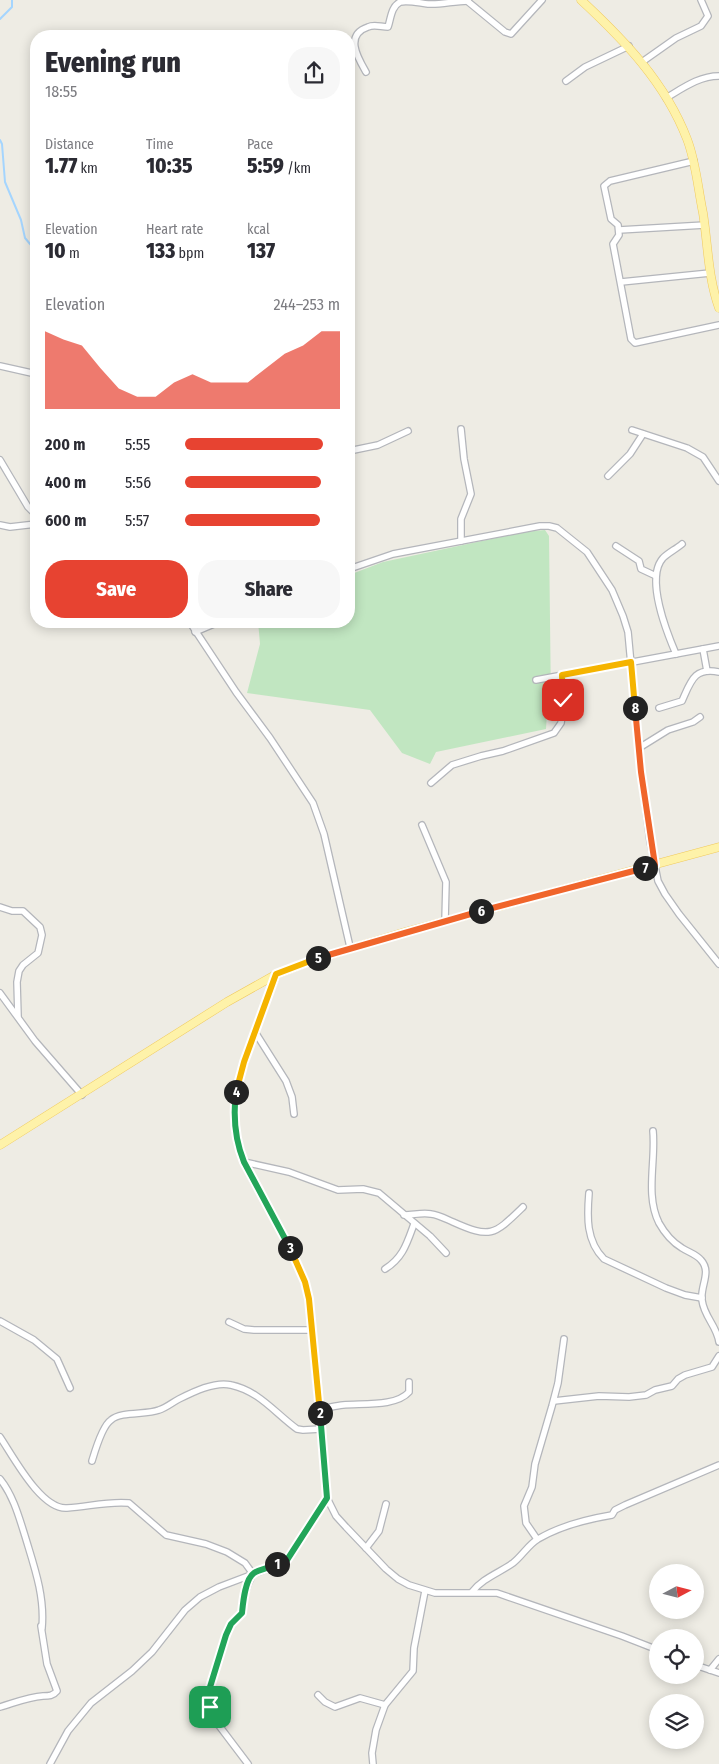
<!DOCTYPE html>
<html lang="en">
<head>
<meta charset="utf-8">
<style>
	body { margin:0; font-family:"Fira Sans Condensed",sans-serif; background:#f7f7f7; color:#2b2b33; height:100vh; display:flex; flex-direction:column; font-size:19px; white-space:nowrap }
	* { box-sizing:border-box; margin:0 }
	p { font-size:16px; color:#7c7c81 }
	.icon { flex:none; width:28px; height:28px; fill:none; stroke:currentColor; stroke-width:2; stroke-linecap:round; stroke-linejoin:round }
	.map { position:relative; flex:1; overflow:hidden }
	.sheet { position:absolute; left:30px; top:30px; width:325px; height:598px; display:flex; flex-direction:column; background:#fff; border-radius:20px; box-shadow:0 2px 12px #0003 }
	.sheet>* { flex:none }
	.needle { width:32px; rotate:83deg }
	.controls { position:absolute; left:649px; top:1564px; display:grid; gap:10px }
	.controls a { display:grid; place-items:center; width:55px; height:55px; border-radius:50%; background:#fff; box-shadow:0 2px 12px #0003; font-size:25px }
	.pin { position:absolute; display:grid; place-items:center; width:42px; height:42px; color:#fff; margin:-21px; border-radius:10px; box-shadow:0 2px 8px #0006 }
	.km { position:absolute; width:25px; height:25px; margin:-12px; border-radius:50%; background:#222; color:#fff; font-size:14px; line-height:25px; text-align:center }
	.round { display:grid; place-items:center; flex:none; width:52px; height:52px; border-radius:20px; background:#f7f7f7 }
	.overview { display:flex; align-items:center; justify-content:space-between; height:85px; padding:0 15px }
	h1 { font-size:28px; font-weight:800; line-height:38px }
	.stats { display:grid; grid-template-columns:repeat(3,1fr); gap:8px; height:85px; padding:5px 15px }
	.stats div { display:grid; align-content:center }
	.stats b { font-size:21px; font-weight:800 }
	.stats small { font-size:14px; font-weight:400 }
	.stats p { font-size:14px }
	.chart { height:140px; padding:10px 15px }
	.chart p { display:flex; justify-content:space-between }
	.chart svg { width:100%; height:90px; margin-top:5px; fill:#e74331; opacity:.7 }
	.action { display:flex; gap:10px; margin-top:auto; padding:10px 15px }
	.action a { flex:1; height:58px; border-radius:20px; background:#e74331; color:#fff; font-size:20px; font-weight:800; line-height:58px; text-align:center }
	.action a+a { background:#f7f7f7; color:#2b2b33 }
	ul { padding:0 15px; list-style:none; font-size:16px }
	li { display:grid; grid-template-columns:80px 60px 1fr; align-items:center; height:38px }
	li i { height:12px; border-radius:6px; background:#e74331 }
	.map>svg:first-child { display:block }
</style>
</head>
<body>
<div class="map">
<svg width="719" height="1764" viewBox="0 0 719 1764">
	<rect width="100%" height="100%" fill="#eeece4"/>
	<path fill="#c1e6c1" d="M545,530L549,536L551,705L547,713L546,729L436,752L430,764L402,753L370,710L247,693L260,644L258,621H349V575L383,562L524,532Z"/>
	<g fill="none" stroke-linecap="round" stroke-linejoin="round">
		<g stroke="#a5d5fe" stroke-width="2">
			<path d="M0,19L12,7V0"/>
			<path d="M0,140L2,144L5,182L21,220L25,238L36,251"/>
		</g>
		<g stroke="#b4b6bb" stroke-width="8">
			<g id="minor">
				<path d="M466,0L505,32L511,34L542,0"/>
				<path d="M642,62L676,38L701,26L708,16L701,0"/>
				<path d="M366,72C358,58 344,35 368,27C374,24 381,27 388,27C391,18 391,7 400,2C408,0 419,3 428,4C441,5 454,1 468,1"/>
				<path d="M566,81L585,67L629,46"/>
				<path d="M666,98C683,88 699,76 719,76"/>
				<path d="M694,161L610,181L604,186L611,219L618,225L619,235L613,244L631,339L635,343L719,325"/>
				<path d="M619,230L705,225"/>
				<path d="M621,282L710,273"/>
				<path d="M0,366L36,374"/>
				<path d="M461,429L464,459L471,494L461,519V541"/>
				<path d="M632,430L687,448L703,457L719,481"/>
				<path d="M349,451L378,445L408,431"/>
				<path d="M0,460L28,507L36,515"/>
				<path d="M608,476L630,454L643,434"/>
				<path d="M0,525L10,527L36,524"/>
				<path d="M616,546L639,561L641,569L656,576"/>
				<path d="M349,569L393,554L540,526H549L557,528L587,552L612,590L623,616L628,632L641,772L650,841L658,881L665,894L679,914L719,964"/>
				<path d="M189,621L236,692L270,738L313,803L324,834L350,947"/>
				<path d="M195,632L221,621"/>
				<path d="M703,649L707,671"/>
				<path d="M676,654C667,633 645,578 663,558C668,553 676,549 682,544"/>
				<path d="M536,680L719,646"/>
				<path d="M659,708L682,701C691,681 694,667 719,672"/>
				<path d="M639,748L668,730L693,722L700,717"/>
				<path d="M431,783L452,765L481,756L503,751L554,733L561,723L563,710L562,675"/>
				<path d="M422,825L446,882L445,921"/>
				<path d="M0,907L12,911H23L40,927L42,935L38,953L23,965L19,971L17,982L18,1016"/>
				<path d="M277,974C269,994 262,1012 255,1032C241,1072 226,1107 240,1151C246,1170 257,1188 267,1205C283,1236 302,1265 309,1299L327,1498L336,1516L346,1527L386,1569L398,1579L409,1585L435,1593H497L622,1636L658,1650"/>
				<path d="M0,993L35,1041L82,1095"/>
				<path d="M255,1032L286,1081L292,1097L294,1114"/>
				<path d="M653,1131C656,1161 645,1195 659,1223C664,1232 672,1242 682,1248C688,1252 696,1254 701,1260C712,1272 700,1286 702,1300C704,1317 717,1326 719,1342"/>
				<path d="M244,1162L289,1172L338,1190L363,1189L379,1193L430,1236L446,1253"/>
				<path d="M589,1193C587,1217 586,1241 604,1259L666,1288L685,1295L702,1298"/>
				<path d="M404,1215C413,1215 423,1212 431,1214C439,1215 446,1219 453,1222C491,1239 494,1235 523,1207"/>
				<path d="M385,1269C403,1258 407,1243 414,1224"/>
				<path d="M0,1321L34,1340L57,1359L70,1388"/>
				<path d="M229,1322L244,1329L254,1330H311"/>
				<path d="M554,1401L599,1396L629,1397L646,1395L655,1390L672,1386L678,1379L685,1375L712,1367L719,1356"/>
				<path d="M319,1409C327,1408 335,1406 343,1405C361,1403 396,1407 409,1392V1382"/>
				<path d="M0,1437C13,1456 41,1510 67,1508C88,1507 106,1501 129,1503L166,1535L206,1544L227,1552L245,1563L253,1574C246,1586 243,1598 242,1613L231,1624L226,1635L210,1687V1707L214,1719L248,1764"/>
				<path d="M92,1461C95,1451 102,1426 111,1420C121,1411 146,1415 159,1410C166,1408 173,1402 179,1399C193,1392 215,1381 231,1385C259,1391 275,1413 297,1429L303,1430L321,1429"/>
				<path d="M0,1479C13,1495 19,1517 25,1536C34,1566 45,1596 42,1628"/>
				<path d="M537,1539L526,1523L524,1506L532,1487L535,1464L552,1406L558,1383L564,1339"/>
				<path d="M366,1548L379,1531L386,1504"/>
				<path d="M472,1592C483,1578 499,1573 513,1563C522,1556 529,1544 538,1539C560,1526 588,1519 612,1515L615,1510L625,1505L719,1465"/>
				<path d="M695,1665L719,1673"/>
				<path d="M710,1670L719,1659"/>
				<path d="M318,1695L325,1702L335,1707L360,1698L385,1705"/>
				<path d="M0,1707C14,1703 28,1697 43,1696C49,1696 53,1696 57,1691L47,1664L41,1626"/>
				<path d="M50,1764L68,1731L91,1703L132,1671L152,1652L185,1610L200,1597L219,1587L272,1567L287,1560L327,1498"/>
				<path d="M373,1764L372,1753L376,1730L385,1705L413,1671L414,1648L425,1591"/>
			</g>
		</g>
		<g stroke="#f0c95c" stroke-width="9">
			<g id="major">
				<path d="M581,0C624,40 665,82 687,139C696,162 698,189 703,213C708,245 708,278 719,308"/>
				<path d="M0,1145L227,1002L277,974L313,960L405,932L719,847"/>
			</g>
		</g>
		<use href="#minor" stroke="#fff" stroke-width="5.5"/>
		<use href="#major" stroke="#fef2a9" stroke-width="8"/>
	</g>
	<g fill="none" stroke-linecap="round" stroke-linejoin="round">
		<g stroke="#fff" stroke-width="10">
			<path id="split-1" d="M210,1707V1687L226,1635L231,1624L242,1613C243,1603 245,1579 254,1573C260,1569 270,1568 277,1564"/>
		</g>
		<g stroke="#fff" stroke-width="10">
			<path id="split-2" d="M277,1564L287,1560L327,1498L320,1413"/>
		</g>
		<g stroke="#fff" stroke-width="10">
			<path id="split-3" d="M290,1248L305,1282L309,1299L320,1413"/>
		</g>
		<g stroke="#fff" stroke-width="10">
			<path id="split-4" d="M236,1092C233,1116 235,1140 244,1162L290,1248"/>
		</g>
		<g stroke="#fff" stroke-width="10">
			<path id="split-5" d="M236,1092L244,1062L276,974L318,958"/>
		</g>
		<g stroke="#fff" stroke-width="10">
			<path id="split-6" d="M318,958L481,911"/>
		</g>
		<g stroke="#fff" stroke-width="10">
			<path id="split-7" d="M481,911L645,868"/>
		</g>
		<g stroke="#fff" stroke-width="10">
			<path id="split-8" d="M635,708L641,772L655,865L645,868"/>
		</g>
		<g stroke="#fff" stroke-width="10">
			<path id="split-9" d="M563,700L562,675L631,662L635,708"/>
		</g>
		<use href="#split-1" stroke="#22a559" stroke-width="6"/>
		<use href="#split-2" stroke="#22a559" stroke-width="6"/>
		<use href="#split-3" stroke="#f5b400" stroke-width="6"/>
		<use href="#split-4" stroke="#22a559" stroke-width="6"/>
		<use href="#split-5" stroke="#f5b400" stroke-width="6"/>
		<use href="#split-6" stroke="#f0652b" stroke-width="6"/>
		<use href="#split-7" stroke="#f0652b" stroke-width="6"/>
		<use href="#split-8" stroke="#f0652b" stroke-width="6"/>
		<use href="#split-9" stroke="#f5b400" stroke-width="6"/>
	</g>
</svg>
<div class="controls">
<a><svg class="needle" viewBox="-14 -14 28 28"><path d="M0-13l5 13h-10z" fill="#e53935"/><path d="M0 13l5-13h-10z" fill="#7c7c81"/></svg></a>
<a><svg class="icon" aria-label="locate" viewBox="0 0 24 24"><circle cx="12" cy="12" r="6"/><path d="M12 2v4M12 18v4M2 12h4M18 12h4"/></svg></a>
<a><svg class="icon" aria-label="layers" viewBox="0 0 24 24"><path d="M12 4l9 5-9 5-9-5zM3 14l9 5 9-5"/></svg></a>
</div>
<div class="pin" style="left:210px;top:1707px;background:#1e9e55"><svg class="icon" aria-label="arrive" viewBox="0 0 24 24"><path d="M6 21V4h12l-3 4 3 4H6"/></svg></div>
<div class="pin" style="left:563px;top:700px;background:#d93025"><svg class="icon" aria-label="check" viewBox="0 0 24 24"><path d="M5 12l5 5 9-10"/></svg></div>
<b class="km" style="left:277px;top:1564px">1</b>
<b class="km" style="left:320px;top:1413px">2</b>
<b class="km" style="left:290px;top:1248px">3</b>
<b class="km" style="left:236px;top:1092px">4</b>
<b class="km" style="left:318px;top:958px">5</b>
<b class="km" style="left:481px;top:911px">6</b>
<b class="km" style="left:645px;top:868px">7</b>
<b class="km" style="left:635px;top:708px">8</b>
<section class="sheet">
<div class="overview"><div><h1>Evening run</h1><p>18:55</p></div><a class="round"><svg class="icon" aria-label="share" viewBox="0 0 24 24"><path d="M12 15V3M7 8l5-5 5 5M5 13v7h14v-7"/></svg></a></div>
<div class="stats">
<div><p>Distance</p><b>1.77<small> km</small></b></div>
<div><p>Time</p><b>10:35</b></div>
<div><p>Pace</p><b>5:59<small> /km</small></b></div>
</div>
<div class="stats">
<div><p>Elevation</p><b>10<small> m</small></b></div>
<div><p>Heart rate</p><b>133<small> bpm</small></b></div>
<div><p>kcal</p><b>137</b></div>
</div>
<div class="chart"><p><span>Elevation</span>244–253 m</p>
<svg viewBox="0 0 160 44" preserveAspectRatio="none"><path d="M0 44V6L10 10L20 13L30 24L40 34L50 38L60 38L70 31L80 27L90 31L100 31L110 31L120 24L130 17L140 13L150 6L160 6V44z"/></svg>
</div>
<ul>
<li><b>200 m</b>5:55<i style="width:89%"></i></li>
<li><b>400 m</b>5:56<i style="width:88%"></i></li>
<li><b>600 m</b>5:57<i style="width:87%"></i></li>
</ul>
<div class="action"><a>Save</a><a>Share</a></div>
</section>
</div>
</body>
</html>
